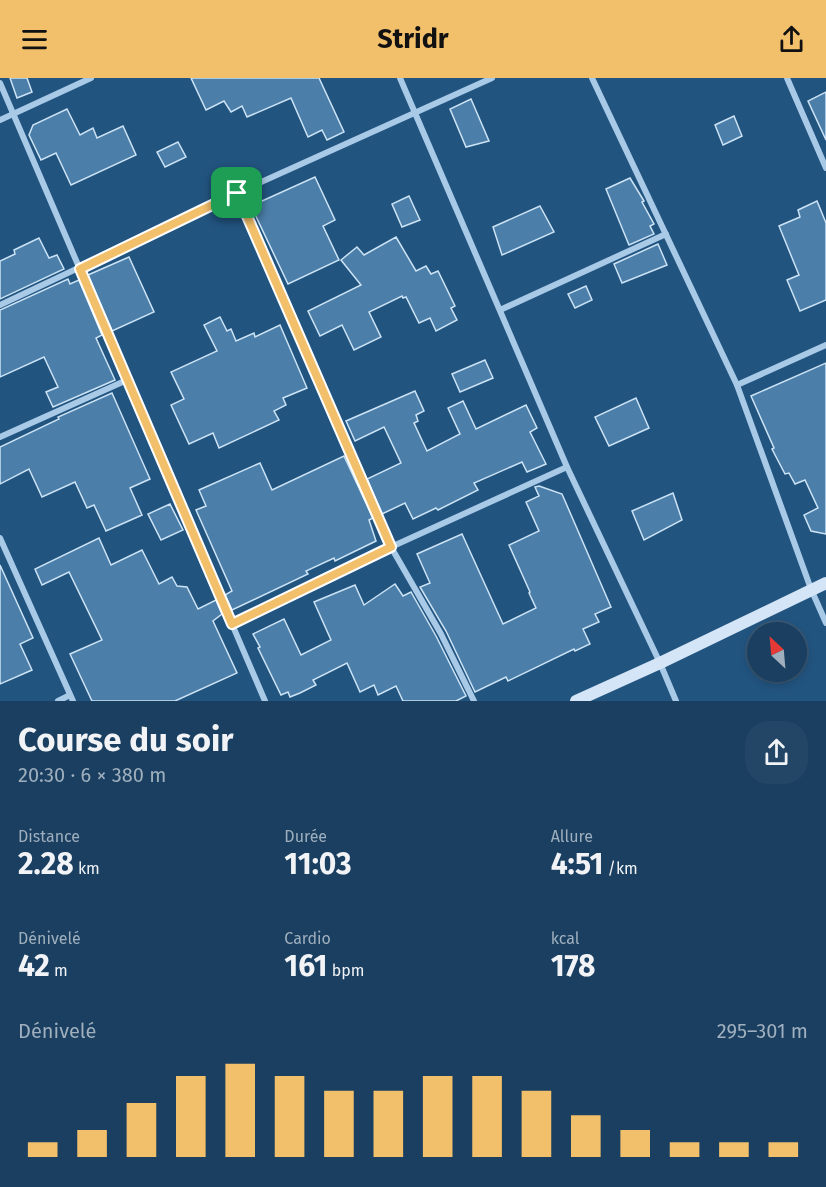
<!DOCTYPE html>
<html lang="fr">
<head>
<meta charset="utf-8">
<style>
	body { margin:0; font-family:"Fira Sans",sans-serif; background:#234666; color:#f1f3f6; height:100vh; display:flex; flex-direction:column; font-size:22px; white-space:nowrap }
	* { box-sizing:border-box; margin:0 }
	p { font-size:20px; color:#9fafbd }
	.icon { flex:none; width:33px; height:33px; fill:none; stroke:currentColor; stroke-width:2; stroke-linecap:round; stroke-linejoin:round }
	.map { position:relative; height:623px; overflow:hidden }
	.panel { display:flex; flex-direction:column; background:#1a3f60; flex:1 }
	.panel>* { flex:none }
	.needle { width:39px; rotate:334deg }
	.controls { position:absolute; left:747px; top:544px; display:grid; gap:12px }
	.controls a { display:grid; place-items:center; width:60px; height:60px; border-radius:50%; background:#1a3f60; box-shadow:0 3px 9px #0003,0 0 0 2px #385875; font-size:30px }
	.pin { position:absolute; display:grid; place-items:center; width:51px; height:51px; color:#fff; margin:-26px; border-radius:12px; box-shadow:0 3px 9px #0006 }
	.round { display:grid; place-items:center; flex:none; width:63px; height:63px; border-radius:24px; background:#234666 }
	.overview { display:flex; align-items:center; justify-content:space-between; height:102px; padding:0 18px }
	h1 { font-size:33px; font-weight:700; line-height:45px }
	.stats { display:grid; grid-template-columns:repeat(3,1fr); gap:9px; height:102px; padding:6px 18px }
	.stats div { display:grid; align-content:center }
	.stats b { font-size:30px; font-weight:700 }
	.stats small { font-size:16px; font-weight:400 }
	.stats p { font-size:16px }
	.chart { height:168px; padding:12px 18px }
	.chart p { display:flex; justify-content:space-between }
	.chart svg { width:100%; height:108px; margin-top:6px; stroke:#f2bf6b; stroke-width:6 }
	header { display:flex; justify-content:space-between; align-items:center; height:78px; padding:0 18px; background:#f2bf6b; color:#111; font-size:27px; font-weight:700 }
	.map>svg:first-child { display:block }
</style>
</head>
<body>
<header><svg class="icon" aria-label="menu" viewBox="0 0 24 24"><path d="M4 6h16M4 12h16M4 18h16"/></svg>Stridr<svg class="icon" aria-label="share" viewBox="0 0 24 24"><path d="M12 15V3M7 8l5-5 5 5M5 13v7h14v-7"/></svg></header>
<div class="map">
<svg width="826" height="623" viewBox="0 0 826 623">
	<rect width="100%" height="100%" fill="#225480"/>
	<g fill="#4b7ea9" stroke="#cce3f5" stroke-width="1.5">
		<path d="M10,0H27L32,14L17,20Z"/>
		<path d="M191,0H319L344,54L327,62L322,52L308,59L291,20L247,39L242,28L231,34L224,23L206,32Z"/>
		<path d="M826,14V62L808,23Z"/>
		<path d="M471,21L489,63L466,69L450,31Z"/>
		<path d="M67,31L80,57L93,50L97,60L123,48L136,77L71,107L56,75L41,82L29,57L33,47Z"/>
		<path d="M734,38L742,58L723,67L715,47Z"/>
		<path d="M178,64L186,79L165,89L157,74Z"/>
		<path d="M315,99L335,142L323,148L339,182L288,206L251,128Z"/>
		<path d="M630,100L644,123L642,124L654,146L650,148L654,156L629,167L606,111Z"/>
		<path d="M409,118L420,142L402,149L392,126Z"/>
		<path d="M817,123L826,145V222L800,233L787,202L799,197L779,148L800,139L798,132Z"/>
		<path d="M540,128L554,154L502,177L493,149Z"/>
		<path d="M396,159L416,193L426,188L431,196L438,193L455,228L451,230L457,242L436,253L430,240L419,245L406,219L403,220L402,218L369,234L381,259L354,272L342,247L320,258L308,233L361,207L341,182L357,169L364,177Z"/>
		<path d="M39,160L49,180L57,177L64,191L0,221V183L15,176L14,172Z"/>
		<path d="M658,166L667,187L622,205L614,186Z"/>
		<path d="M129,179L154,234L112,253L88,197Z"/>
		<path d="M68,201L70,206L79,202L102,257L96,260L115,302L53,329L46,314L58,309L44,279L0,299V232Z"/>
		<path d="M586,208L592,222L575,230L568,216Z"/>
		<path d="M220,239L227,253L231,251L236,263L254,255L255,259L280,247L307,310L283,320L286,327L274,333L279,342L219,370L213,355L189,366L171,327L184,321L171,294L217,273L204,247Z"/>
		<path d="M485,282L493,300L460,314L452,296Z"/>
		<path d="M826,285V456L811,453L804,437L818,430L805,402L795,406L789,395L785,396L772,371L774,370L751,318Z"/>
		<path d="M415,313L424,333L416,337L418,343L414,345L427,373L460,356L448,330L463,323L476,351L526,327L537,350L530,354L546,386L527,394L522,384L474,405L478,412L438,432L436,430L413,441L405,425L382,436L367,401L401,385L384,349L355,363L346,343Z"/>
		<path d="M112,315L150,401L130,410L142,437L106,453L94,427L87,430L75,404L42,419L29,391L0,406V369L59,341L58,339Z"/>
		<path d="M636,320L649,350L609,368L595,339Z"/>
		<path d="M344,378L373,440L369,442L376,463L335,483L334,480L306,493L308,496L232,532L225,517L232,513L196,432L206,428L199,412L260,385L272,412Z"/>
		<path d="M539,408L562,416L611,529L595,536L599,544L583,551L590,566L575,573L574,571L508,603L506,599L475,614L446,553L420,509L430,505L417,476L462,456L503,546L536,530L529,515L530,514L509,467L539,453L526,424L539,418L535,409Z"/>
		<path d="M673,415L682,442L644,462L632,433Z"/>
		<path d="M170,426L183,452L161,462L148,436Z"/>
		<path d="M99,460L111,487L142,472L159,506L172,499L177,508L187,509L198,531L216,522L222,536L213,543L237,595L175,623H92L70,576L102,562L69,494L42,507L35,491Z"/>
		<path d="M0,487L33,560L20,566L32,592L0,606Z"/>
		<path d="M395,506L403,518L411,514L436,558L466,618L456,623H403L396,608L378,617L374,607L360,614L347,585L313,602L316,607L300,615L290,619L288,614L281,617L258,570L260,569L253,556L284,541L301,577L331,562L314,524L355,507L364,527Z"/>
	</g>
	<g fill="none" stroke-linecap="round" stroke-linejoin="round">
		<g stroke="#a9cae7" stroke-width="6">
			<path d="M400,0L567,389L660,585L676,623"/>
			<path d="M592,0L737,307L811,511L826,545"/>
			<path d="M787,0L826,90"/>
			<path d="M0,5L265,623"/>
			<path d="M0,42L91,0"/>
			<path d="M237,115L391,469L441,556L474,623"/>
			<path d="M0,227L237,115L492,0"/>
			<path d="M500,232L666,156"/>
			<path d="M737,307L826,267"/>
			<path d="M0,359L127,302"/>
			<path d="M0,460L73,623"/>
			<path d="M232,546L391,469L567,389"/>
			<path d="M58,623L70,617"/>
		</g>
		<path stroke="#d3e5f6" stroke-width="12" d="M576,623L660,585L826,505"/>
	</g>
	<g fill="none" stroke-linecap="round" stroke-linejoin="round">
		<g stroke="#fff" stroke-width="12">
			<path id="route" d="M237,115L391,469L232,546L80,191Z"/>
		</g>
		<use href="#route" stroke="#f2bf6b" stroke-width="8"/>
	</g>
</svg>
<div class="controls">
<a><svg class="needle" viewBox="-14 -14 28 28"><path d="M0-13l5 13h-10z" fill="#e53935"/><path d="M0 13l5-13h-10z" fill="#9fafbd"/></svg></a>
</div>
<div class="pin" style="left:237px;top:115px;background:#1e9e55"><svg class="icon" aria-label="arrive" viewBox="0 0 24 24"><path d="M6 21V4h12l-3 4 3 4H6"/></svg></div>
</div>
<section class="panel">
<div class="overview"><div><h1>Course du soir</h1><p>20:30 · 6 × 380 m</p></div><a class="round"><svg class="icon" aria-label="share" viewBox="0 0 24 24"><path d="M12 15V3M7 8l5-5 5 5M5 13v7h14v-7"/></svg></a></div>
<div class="stats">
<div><p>Distance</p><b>2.28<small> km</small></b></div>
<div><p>Durée</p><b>11:03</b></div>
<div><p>Allure</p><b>4:51<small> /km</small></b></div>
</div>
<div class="stats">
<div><p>Dénivelé</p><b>42<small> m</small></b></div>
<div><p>Cardio</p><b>161<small> bpm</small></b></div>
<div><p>kcal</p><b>178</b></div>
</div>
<div class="chart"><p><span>Dénivelé</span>295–301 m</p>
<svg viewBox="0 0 160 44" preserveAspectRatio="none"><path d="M5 44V38M15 44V33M25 44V22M35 44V11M45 44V6M55 44V11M65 44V17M75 44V17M85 44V11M95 44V11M105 44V17M115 44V27M125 44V33M135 44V38M145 44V38M155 44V38"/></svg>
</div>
</section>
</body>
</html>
